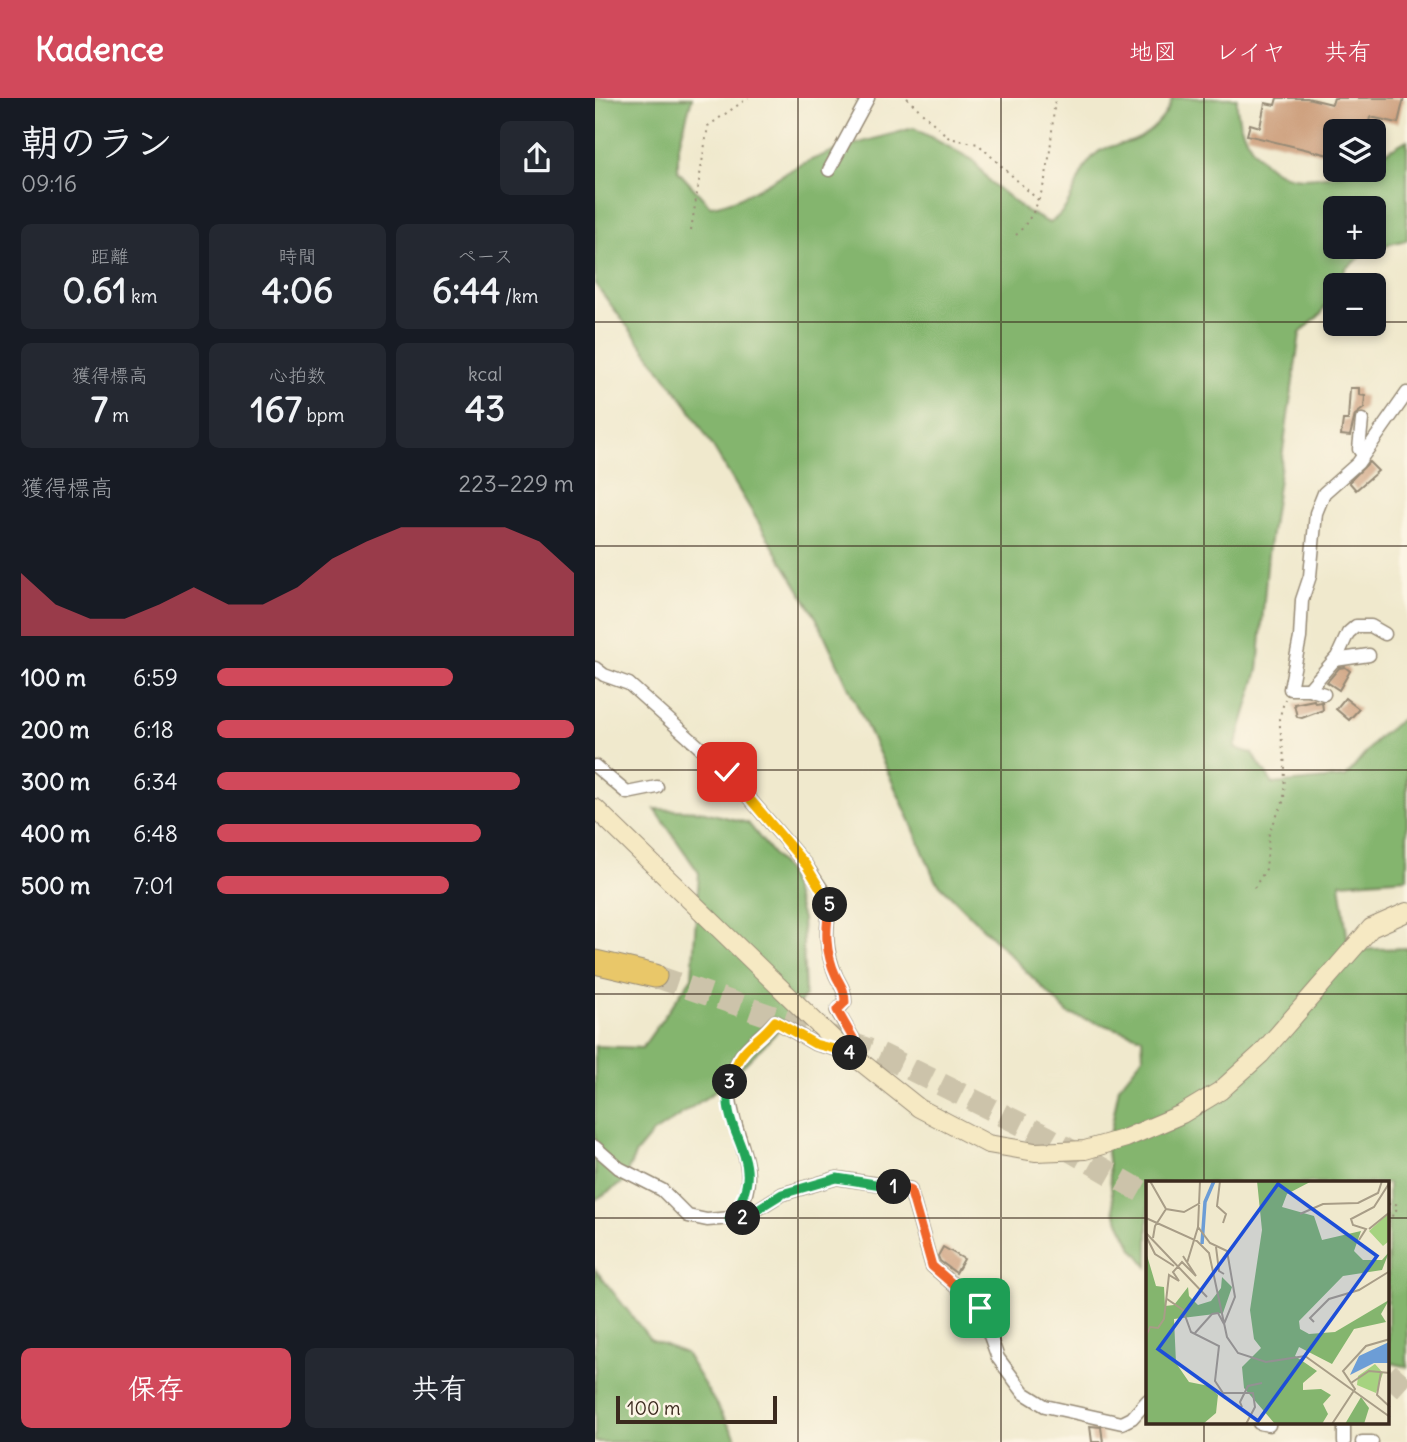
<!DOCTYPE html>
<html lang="ja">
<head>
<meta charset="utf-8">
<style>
	body { margin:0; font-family:Delius,"Klee One",sans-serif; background:#242831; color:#f1f3f6; height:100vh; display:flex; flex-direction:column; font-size:26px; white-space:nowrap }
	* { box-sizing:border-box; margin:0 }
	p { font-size:23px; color:#9ea1a6 }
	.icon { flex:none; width:38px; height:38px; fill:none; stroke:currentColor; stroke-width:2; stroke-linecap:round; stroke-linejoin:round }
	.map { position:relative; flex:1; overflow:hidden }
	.drawer { display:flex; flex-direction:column; background:#171b24; width:595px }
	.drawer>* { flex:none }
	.buttons { position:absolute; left:728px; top:21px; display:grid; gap:14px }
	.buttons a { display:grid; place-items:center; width:63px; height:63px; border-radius:10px; background:#171b24; box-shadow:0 4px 10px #0003; font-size:35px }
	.scale { position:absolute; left:21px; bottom:18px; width:161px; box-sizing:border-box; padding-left:7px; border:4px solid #3b2a1e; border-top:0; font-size:19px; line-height:24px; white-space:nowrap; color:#3b2a1e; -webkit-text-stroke:5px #fcf5e5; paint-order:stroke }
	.pin { position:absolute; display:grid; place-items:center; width:60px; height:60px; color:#fff; margin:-30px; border-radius:14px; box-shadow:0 4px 10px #0006 }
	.km { position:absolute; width:35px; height:35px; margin:-18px; border-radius:50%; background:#222; color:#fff; font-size:19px; line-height:35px; text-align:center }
	.round { display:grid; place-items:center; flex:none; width:74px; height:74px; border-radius:10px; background:#242831 }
	.summary { display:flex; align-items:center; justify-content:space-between; height:119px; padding:0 21px }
	h1 { font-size:38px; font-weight:800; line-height:52px }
	.stats { display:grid; grid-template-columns:repeat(3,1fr); gap:10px; height:119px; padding:7px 21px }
	.stats div { display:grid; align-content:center; border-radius:10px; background:#242831; text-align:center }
	.stats b { font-size:35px; font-weight:800 }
	.stats small { font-size:19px; font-weight:400 }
	.stats p { font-size:19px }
	.chart { height:196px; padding:14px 21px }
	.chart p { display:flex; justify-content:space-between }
	.chart svg { width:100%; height:126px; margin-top:7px; fill:#d1495b; opacity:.7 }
	.action { display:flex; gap:14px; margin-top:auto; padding:14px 21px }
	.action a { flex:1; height:80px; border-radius:10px; background:#d1495b; color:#fff; font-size:28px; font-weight:800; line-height:80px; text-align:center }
	.action a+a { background:#242831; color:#f1f3f6 }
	ul { padding:0 21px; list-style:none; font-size:23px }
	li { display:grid; grid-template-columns:112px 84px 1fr; align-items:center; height:52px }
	li i { height:18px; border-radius:9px; background:#d1495b }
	header { display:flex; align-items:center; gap:42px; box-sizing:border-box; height:98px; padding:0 35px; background:#d1495b; color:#fff }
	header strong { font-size:33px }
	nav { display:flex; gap:38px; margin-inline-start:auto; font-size:24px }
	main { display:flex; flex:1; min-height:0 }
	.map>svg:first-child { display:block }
</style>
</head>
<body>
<header>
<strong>Kadence</strong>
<nav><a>地図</a><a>レイヤ</a><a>共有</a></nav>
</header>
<main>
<section class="drawer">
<div class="summary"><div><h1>朝のラン</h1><p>09:16</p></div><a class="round"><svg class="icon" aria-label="share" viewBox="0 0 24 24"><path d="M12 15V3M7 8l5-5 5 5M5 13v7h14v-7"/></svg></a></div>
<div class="stats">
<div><p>距離</p><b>0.61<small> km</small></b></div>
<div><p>時間</p><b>4:06</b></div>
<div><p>ペース</p><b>6:44<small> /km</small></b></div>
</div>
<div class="stats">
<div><p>獲得標高</p><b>7<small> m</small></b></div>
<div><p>心拍数</p><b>167<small> bpm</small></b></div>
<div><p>kcal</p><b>43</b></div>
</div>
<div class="chart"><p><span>獲得標高</span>223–229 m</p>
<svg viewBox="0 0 160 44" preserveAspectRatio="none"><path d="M0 44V22L10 33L20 38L30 38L40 33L50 27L60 33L70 33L80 27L90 17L100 11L110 6L120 6L130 6L140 6L150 11L160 22V44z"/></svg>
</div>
<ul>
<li><b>100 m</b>6:59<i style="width:66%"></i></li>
<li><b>200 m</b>6:18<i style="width:100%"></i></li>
<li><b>300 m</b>6:34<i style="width:85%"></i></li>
<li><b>400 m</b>6:48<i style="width:74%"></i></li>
<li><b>500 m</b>7:01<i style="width:65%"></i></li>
</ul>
<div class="action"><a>保存</a><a>共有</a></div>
</section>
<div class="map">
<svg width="812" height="1344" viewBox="0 0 812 1344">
	<rect width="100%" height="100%" fill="#fcf5e5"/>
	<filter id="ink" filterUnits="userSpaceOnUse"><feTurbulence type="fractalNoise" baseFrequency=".0143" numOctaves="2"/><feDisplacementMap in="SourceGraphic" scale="14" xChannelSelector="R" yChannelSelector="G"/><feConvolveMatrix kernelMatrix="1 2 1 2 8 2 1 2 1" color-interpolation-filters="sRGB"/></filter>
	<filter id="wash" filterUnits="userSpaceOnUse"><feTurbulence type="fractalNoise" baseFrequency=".00686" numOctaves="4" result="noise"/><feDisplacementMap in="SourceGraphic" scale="28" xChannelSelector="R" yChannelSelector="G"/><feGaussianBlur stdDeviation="1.57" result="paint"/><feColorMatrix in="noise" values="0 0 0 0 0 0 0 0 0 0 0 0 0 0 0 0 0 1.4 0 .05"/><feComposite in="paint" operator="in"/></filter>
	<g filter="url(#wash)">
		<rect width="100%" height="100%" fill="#f0e9cd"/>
		<g fill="#84b56e" stroke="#607046" stroke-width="2" fill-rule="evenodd">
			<path d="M0,0H97L83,50V73L115,108C151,103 180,78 214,63C248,48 283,40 319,30L378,62L395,84L431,113L454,125C482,109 478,75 502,55C511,47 527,47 538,43C555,36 573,18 577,0H642C641,19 647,36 658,51C694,100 729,72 779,72V61L812,42V142L778,150L751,170L726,216L705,235L673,456L663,572L640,650L657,655L678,686L751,679L784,639L812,617V780L745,785L754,852L812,850V1269L793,1264V1085H553V1169L537,1149L519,1113L512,1053L524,989L548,959L547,939L474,916L340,782L314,720L222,521L93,308L0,186ZM740,110H779V149H740Z"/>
			<path d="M60,711L106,713L153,725L193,775L207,821L210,898L179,937L150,966L115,997L57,1036L41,1055L27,1085L0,1102V948L47,950L97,879L104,775Z"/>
			<path d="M0,1171L55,1241L90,1255L144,1344H0Z"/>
		</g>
		<g id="blocks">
			<g fill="#cb9b78">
				<path d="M682,0H712L737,6L739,0H809L803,25L775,19L773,30L742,23L734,57L652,37L655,26L665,29L670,5L680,7Z"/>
				<path d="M755,290H764V297L770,298L769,310L760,317L755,338L746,337L748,322H753Z"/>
				<path d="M774,364L783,373L761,392L754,384Z"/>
				<path d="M750,569L755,573L744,592L732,584L744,570Z"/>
				<path d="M750,600L764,611L754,622L741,611Z"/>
				<path d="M719,602L720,605L727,604L728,612L707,620L702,619L699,606Z"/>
				<path d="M348,1149L369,1161L361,1175L345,1163L343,1158Z"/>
				<path d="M495,1328L506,1329L508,1344H497Z"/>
			</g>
		</g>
	</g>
	<g filter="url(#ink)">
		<use href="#blocks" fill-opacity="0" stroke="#968a76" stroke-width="2"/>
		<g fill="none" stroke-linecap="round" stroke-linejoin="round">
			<g stroke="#ccc3aa" stroke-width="23" stroke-dasharray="23 11" stroke-linecap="butt">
				<path d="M60,878L283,955L450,1038L553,1097"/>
				<path d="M793,1275L812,1292"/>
			</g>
			<g stroke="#968a76" stroke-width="15">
				<g id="street">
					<path d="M234,72L273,0"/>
					<path d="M767,322L764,351L768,357"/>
					<path d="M740,562L774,557"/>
					<path d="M0,570L9,577L34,586L132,674L211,767L236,805C230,831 230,852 241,878C246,888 250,892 250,904L242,913L258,940L255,955L220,946L180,923C166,940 147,948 139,971C122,1016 164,1056 150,1099C148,1107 139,1115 134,1121"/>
					<path d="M714,591L742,559L753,535L761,528H776L790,536"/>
					<path d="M729,596L714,591H695L705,540L707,502L715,478L721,415L729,395L763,365L812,295"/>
					<path d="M0,668L32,695L62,689"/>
					<path d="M0,1049L24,1070L67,1092L93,1118L112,1122L150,1119L187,1096L242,1080L315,1091L337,1168L385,1210L403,1260L429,1295L450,1308L527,1325L537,1320L553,1302"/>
					<path d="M664,1325L674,1327"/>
					<path d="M749,1325V1344"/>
					<path d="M767,1344H777"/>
				</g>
			</g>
			<g stroke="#968a76" stroke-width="20">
				<path id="secondary" d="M0,710L241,944L324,1010L393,1046L440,1054L490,1052L531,1040L587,1016L625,993L666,956L776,830L812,814"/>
			</g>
			<g stroke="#968a76" stroke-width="25">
				<path id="highway" d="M0,864L60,878"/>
			</g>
			<g stroke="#968a76" stroke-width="2" stroke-dasharray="2 5" stroke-linecap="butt">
				<path d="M312,0L354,40L383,46L443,102"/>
				<path d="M96,132L113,28L153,0"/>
				<path d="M421,137C456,103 455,46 460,0"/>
				<path d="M659,790L671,771L674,735L689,702L690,667L684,621L690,601"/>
				<path d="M793,1106H801L803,1109L793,1124"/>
			</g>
			<use href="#street" stroke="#fff" stroke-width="12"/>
			<use href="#secondary" stroke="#f6e9c3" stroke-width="18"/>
			<use href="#highway" stroke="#e9c769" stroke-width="23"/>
		</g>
	</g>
	<g fill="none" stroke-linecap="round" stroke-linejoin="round" filter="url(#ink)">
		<g stroke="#fff" stroke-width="14">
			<path id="split-1" d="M299,1089L315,1091L337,1168L385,1210"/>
		</g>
		<g stroke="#fff" stroke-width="14">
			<path id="split-2" d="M148,1120L187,1096L242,1080L299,1089"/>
		</g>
		<g stroke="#fff" stroke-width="14">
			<path id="split-3" d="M135,984C121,1037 181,1063 134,1121L148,1120"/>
		</g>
		<g stroke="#fff" stroke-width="14">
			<path id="split-4" d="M135,984C145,946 160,948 180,923L220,946L255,955"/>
		</g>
		<g stroke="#fff" stroke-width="14">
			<path id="split-5" d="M235,807C230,832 230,854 241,878C246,888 250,892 250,904L242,912L258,940L255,955"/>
		</g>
		<g stroke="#fff" stroke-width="14">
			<path id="split-6" d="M132,674L211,767L235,807"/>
		</g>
		<use href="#split-1" stroke="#f0652b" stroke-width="9"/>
		<use href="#split-2" stroke="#22a559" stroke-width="9"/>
		<use href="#split-3" stroke="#22a559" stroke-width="9"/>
		<use href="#split-4" stroke="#f5b400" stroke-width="9"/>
		<use href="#split-5" stroke="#f0652b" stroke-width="9"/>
		<use href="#split-6" stroke="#f5b400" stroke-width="9"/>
	</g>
	<path fill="none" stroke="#3b2a1e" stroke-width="2" stroke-opacity="0.55" d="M203,0V1344M406,0V1344M609,0V1085M0,224H740M779,224H812M0,448H812M0,672H812M0,896H812M0,1120H553M793,1120H812M609,1325V1344"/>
	<g transform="translate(551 1083)">
		<rect width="243" height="243" fill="#f0e9cd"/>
		<path d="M243,32V60L237,65L223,50ZM229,183L237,192L230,212L211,204L212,195Z" fill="#a6d380"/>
		<path d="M111,0H166L141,13L136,26L168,35L176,59L215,50L208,70L217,79H236L243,71L236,89L197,95L153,140L154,148L163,153L189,151L243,119L235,133L240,141L208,148L186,183L153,166L149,175L171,190L157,202V209L175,208L185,214L177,223L182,233L176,243H129L98,207L96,186L115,167L108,158L104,129L116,49ZM0,71L10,105L18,106L19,125L28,124L42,106L43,115L52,124L65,120L75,107L76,96L86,106L77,132L28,138L30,182L43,201L63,205L72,214L70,232L57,243H0ZM215,216L223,227L218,243H199Z" fill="#84b56e"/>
		<path d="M243,161V182H228L204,194L213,175Z" fill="#6c9dd6"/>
		<path fill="none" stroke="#6c9dd6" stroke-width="3.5" d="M56,63L59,21L68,0"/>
		<path fill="none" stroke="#a89d87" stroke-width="2" d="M4,0L20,28L38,31L54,22M74,0L71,25L80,33L77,42M154,33L177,23L212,22L232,12L236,0M0,37L51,60L63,72L81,156L92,172L120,181L159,175L244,236M223,48L244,31M0,52L61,116M0,55L9,73L28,85M7,57L9,45L20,28M213,59L220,48L207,44L205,38L228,26L244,1M70,66L73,90L78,93M41,82L52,46L54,0M21,118L37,129L45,151L73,165L69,200L77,212H107L109,226L100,243M168,141L164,137L183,118L213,109L244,90M49,152L66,133L72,132L78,143L89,116L81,70L64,62L52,46M0,155L4,146L12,147L18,138L23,94L33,100L27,91L36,81L50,95L37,75M235,191L231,214L244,226M205,202L223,190L244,192M96,226L94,221L102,205L116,202M186,243L209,208L197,190L220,165L244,158"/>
		<path fill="#1d4ed8" fill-opacity="0.15" stroke="#1d4ed8" stroke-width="3.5" d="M132,3L231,75L112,240L12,168Z"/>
		<rect width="243" height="243" fill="none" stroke="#3b2a1e" stroke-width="3.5"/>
	</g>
</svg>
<div class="buttons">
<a><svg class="icon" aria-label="layers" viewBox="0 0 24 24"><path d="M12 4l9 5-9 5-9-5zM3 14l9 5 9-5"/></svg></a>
<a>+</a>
<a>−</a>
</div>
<div class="scale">100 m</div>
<div class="pin" style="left:385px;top:1210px;background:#1e9e55"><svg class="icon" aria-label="arrive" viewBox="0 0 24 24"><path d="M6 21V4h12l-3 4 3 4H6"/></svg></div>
<div class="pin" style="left:132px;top:674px;background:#d93025"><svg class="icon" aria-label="check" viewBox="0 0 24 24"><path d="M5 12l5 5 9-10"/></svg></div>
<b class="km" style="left:299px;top:1089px">1</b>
<b class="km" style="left:148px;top:1120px">2</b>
<b class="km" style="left:135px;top:984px">3</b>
<b class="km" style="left:255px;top:955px">4</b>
<b class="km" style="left:235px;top:807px">5</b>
</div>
</main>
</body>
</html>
